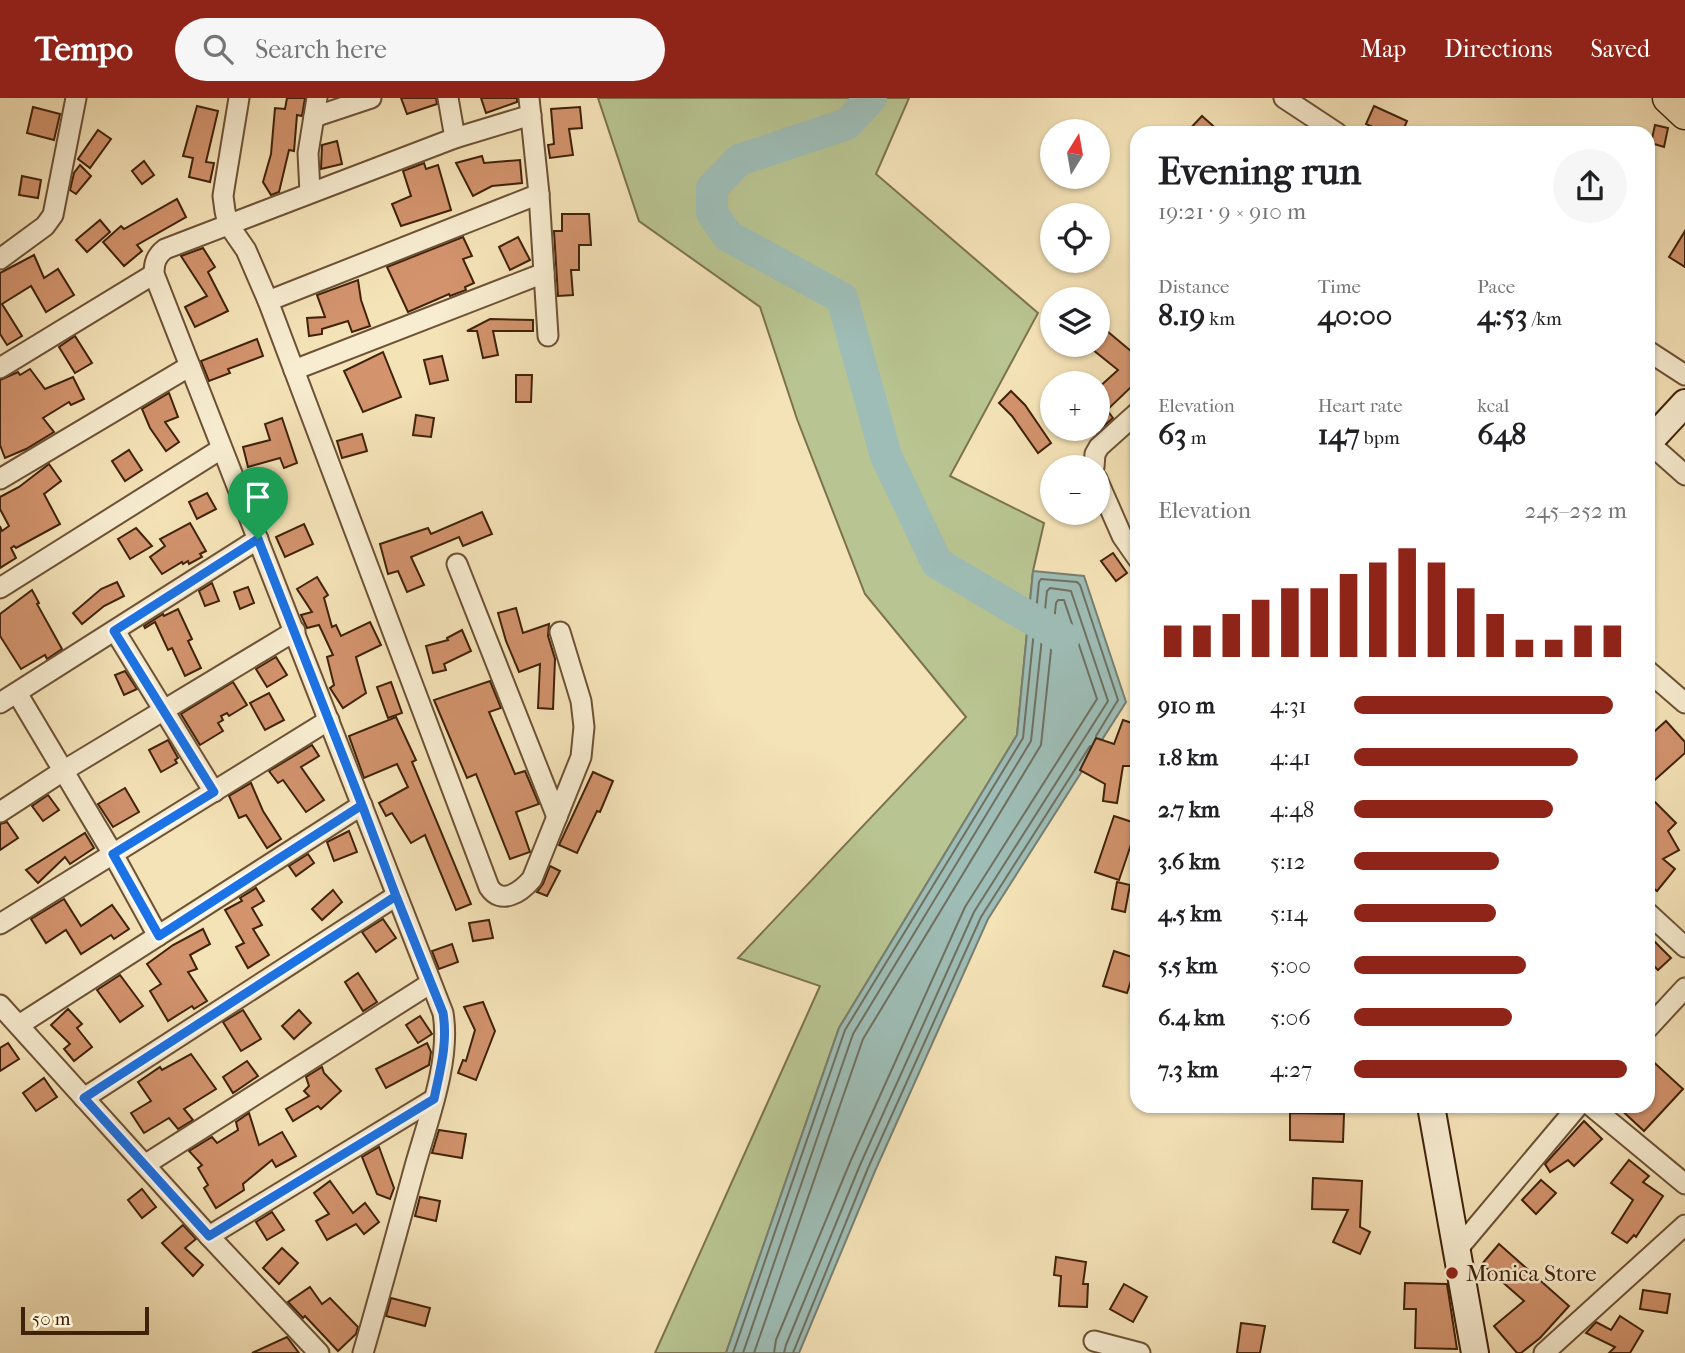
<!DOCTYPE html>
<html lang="en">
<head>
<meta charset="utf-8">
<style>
	body { margin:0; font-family:"IM FELL French Canon",serif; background:#f6f6f6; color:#202124; height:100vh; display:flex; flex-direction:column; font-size:26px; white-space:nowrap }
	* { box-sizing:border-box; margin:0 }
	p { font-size:23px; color:#757577 }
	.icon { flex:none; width:38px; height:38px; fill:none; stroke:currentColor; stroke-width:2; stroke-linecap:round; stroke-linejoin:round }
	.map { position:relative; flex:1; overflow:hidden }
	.details { position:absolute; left:1130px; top:28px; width:525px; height:987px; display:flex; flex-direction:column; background:#fff; border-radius:21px; box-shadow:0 2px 5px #0004 }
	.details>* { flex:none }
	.needle { width:46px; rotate:11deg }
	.fabs { position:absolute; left:1040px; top:21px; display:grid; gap:14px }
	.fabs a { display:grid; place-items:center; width:70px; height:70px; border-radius:50%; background:#fff; box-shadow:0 2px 5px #0004; font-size:35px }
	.scale { position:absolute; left:21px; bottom:18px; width:128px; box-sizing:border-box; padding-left:7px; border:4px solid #40220a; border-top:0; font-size:19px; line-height:24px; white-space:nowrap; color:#40220a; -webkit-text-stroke:5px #f8edd1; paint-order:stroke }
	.pin { position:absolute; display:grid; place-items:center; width:60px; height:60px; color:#fff; margin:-72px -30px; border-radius:50% 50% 50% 0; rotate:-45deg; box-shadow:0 0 7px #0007 }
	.pin .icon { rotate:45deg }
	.round { display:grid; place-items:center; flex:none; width:74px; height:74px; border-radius:37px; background:#f6f6f6 }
	.headline { display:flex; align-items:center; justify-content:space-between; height:119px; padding:0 28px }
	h1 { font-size:38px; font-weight:700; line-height:52px }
	.stats { display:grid; grid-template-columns:repeat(3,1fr); gap:10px; height:119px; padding:7px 28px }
	.stats div { display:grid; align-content:center }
	.stats b { font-size:30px; font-weight:700 }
	.stats small { font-size:19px; font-weight:400 }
	.stats p { font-size:19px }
	.chart { height:196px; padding:14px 28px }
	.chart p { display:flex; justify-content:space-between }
	.chart svg { width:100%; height:126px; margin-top:7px; stroke:#8f2418; stroke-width:6 }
	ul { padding:0 28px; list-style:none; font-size:23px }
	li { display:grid; grid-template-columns:112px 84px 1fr; align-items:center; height:52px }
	li i { height:18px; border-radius:9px; background:#8f2418 }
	header { display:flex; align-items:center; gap:42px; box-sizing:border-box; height:98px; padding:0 35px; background:#8f2418; color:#fff }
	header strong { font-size:33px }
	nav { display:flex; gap:38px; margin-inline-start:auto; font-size:24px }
	.search { width:490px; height:63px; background:#f6f6f6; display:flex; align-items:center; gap:18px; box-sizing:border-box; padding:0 24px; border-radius:38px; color:#757577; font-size:26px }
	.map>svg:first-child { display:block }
</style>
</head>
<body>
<header>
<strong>Tempo</strong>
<div class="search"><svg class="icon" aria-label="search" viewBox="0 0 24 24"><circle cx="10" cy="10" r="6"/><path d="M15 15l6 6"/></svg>Search here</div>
<nav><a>Map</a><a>Directions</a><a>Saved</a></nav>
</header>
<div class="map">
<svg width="1685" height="1255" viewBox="0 0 1685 1255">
	<rect width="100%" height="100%" fill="#f5e3b8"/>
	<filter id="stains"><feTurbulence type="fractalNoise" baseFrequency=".00286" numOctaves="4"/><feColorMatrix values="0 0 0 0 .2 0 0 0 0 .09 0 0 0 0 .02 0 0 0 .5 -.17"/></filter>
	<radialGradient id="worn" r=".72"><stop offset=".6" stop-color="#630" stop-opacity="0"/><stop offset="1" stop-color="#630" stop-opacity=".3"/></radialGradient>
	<path fill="#b8c491" stroke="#7c734e" stroke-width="2" d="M598,0H909L876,76L1038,215L950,378L1044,425L1033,473L1017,637L839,930L726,1255H655L820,888L738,860L966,619L865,496L797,321L760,209L639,123Z"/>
	<path fill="#9ebdb6" stroke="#787f71" stroke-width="2" d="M1033,473L1084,478L1126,604L988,821L875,1073L799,1255H726L839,930L1017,637Z"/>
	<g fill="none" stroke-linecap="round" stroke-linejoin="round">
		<g stroke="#6f7060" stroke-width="2">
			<path d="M733,1255L845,932L1023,640L1039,484L1041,481L1077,484L1080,487L1118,602L1096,638"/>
			<path d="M743,1255L853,936L1031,643L1047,493L1050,490L1071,493L1108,603L974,814L860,1067L786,1247L784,1255"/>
			<path d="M754,1255L863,941L1041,647L1056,505L1058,502H1064L1097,601L965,809L851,1062L776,1242L774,1255"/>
			<path d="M793,1255L868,1070L981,819L1090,648"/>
		</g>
		<path stroke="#9ebdb6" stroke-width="32" d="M871,0L847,26L739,62L712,90V115L728,138L842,200L886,358L937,465L1064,540"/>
	</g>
	<g fill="#d2936d" stroke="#40220a" stroke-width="2">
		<path d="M287,0H305L302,18L297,17L294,53L289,52L279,94L271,97L263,84L271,56L275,10L285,11Z"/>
		<path d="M401,0H436L437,6L407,16Z"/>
		<path d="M481,0H517V4L486,15Z"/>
		<path d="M197,8L218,13L206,64L214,65L210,84L189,79L193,60L183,58Z"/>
		<path d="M1374,8L1407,23L1402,35H1386L1366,26Z"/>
		<path d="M33,9L60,16L54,42L27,35Z"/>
		<path d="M580,9L582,30L569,31L573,57L550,60L548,47L554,46L551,11Z"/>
		<path d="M1202,18L1221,35H1186Z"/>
		<path d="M1655,27L1668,30L1664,49L1651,45Z"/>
		<path d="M98,32L111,41L90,70L78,61Z"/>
		<path d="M337,43L342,66L321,71L322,47Z"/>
		<path d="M482,58L484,65L520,62L522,85L492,88L473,98L456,65Z"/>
		<path d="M144,63L154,77L142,86L132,73Z"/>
		<path d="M424,65L426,71L438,67L451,112L401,128L392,106L411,98L403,73Z"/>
		<path d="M80,67L91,78L76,96L70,92L74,75Z"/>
		<path d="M22,78L41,82L38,100L19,97Z"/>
		<path d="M177,101L186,119L137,147L142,153L124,168L103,144L121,128L124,131Z"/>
		<path d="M562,116H589L591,147H579V172H571L573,197L558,198L554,133H562Z"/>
		<path d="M100,122L110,134L87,154L76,142Z"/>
		<path d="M1685,133V169L1669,159Z"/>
		<path d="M463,139L472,158L463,161L474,185L465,189L466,192L450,198L449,196L408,214L387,169Z"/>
		<path d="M518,139L530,162L510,172L499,149Z"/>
		<path d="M203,150L215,169L208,174L228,213L195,229L185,209L207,198L181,158Z"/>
		<path d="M34,157L44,180L58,171L74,197L46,214L31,188L2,206L22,238L7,247L0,236V175Z"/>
		<path d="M358,182L361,202L370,228L352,234L348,223L322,231V236L309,238L307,220L325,219L317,197Z"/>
		<path d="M490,221L533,222V233H493L498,257L483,260L477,233H467Z"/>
		<path d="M1107,233L1138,259V297L1130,290L1107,312L1113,320L1097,334V291L1118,272L1092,251Z"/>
		<path d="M75,238L92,265L75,275L59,249Z"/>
		<path d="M257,241L263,258L228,271L230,275L209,283L201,263Z"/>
		<path d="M383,254L401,299L363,314L344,273Z"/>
		<path d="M442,258L448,282L430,286L424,262Z"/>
		<path d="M30,271L45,291L73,279L84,301L71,307L69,304L43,320L54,334L26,351L5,360L0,347V282L18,274L20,277Z"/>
		<path d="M516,277H532L531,304H516Z"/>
		<path d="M1011,293L1025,307L1051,345L1038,355L1012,318L999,305Z"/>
		<path d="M169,295L178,319L165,324L179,344L166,353L150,330L142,311Z"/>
		<path d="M416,317L434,320L431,339L413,337Z"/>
		<path d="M282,320L297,365L284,370L280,360L248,369L243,349L270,342L265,326Z"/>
		<path d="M362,336L367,353L342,360L337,343Z"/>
		<path d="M129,352L142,372L125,383L112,363Z"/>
		<path d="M49,366L61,383L44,396L60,426L16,450L14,448L11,450L16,460L0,470V428L2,433L9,428L0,411V399L19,389Z"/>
		<path d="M207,395L216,411L197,421L189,404Z"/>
		<path d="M482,414L492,436L463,448L459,439L411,459L424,487L407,494L398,473L388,476L380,446L428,430L431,436Z"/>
		<path d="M190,425L206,453L200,456L202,459L189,466L188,463L183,466L182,464L162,476L150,459L165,448L160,441Z"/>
		<path d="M304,426L313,446L285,459L276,439Z"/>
		<path d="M136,430L152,448L130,461L118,441Z"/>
		<path d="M1113,455L1127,475L1116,483L1101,463Z"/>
		<path d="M317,479L328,497L324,500L332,529L336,527L341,538L370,524L381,547L356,559L366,595L343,610L330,590L334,587L327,559L333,557L319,527L307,530L301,517L312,514L297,491Z"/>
		<path d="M117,484L124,498L104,508L82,526L73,515L101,491Z"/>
		<path d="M212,485L219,503L205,508L199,493Z"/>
		<path d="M248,489L254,505L240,511L234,494Z"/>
		<path d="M32,492L39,505L37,506L62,551L47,561L45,557L21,571L0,538V516Z"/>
		<path d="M516,510L523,535L549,526L548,538L555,561L553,611L538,610L540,566L519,574L506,543L498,515Z"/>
		<path d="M178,511L192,541L188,543L201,570L185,578L172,550L168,552L155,524L145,530L144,528L163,516L164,518Z"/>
		<path d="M462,532L471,553L444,566L446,572L433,575L426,548L448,542L447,540Z"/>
		<path d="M276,559L287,577L267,589L256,571Z"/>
		<path d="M125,573L137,591L124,597L115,577Z"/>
		<path d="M490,583L501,610L489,614L515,676L525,673L539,706L516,714L530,754L510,761L476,676L467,680L434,602Z"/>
		<path d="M233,584L247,607L229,618L227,615L221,618L223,622L218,625L223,633L200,647L181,616Z"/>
		<path d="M391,584L402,615L388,620L377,589Z"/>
		<path d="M269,595L284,622L265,632L250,605Z"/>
		<path d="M396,619L416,662L412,664L471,806L456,812L425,737L411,745L392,715L386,718L379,705L408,689L397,666L364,680L349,638Z"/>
		<path d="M1123,622L1138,627V668H1123L1117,705L1103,703L1105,686L1080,672L1096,640L1114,646Z"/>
		<path d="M1666,623L1685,644V655L1648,688V639Z"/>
		<path d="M168,642L178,660L175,662L177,665L161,674L149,652Z"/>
		<path d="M312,647L319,658L301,669L324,702L306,714L283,682L278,685L269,673Z"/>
		<path d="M593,674L613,683L600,714L597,713L577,755L559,747Z"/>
		<path d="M251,685L263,713L281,741L267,750L246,717L239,720L229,698Z"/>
		<path d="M125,690L139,714L113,729L98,706Z"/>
		<path d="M48,697L59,712L43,723L32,708Z"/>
		<path d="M1655,704L1676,725L1668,733L1679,752L1663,761L1675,771L1657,793L1648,786V710Z"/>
		<path d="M1114,718L1138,726L1119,782L1095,774Z"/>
		<path d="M7,724L18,740L0,752V726Z"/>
		<path d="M349,733L357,754L334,763L327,744Z"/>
		<path d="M85,735L94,750L70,766L65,759L38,785L26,772Z"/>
		<path d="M308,756L314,765L296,778L289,768Z"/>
		<path d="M550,768L560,773L547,798L537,794L543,786Z"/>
		<path d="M1117,784L1130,787L1125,814L1112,811Z"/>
		<path d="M256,790L264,803L252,810L262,827L253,831L269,857L248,870L236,849L244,845L225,812L242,803L240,800Z"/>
		<path d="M333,792L342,804L322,822L312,811Z"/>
		<path d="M64,801L81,828L112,807L129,831L114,841L111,837L81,856L66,832L46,845L31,821Z"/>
		<path d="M383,821L396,840L376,854L362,834Z"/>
		<path d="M489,822L493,840L473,843L469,825Z"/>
		<path d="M203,831L210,846L190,857L197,871L188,874L207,903L194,911L192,908L168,923L150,893L161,886L147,866L173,847Z"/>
		<path d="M1648,837L1671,860L1658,872L1648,862Z"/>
		<path d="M452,846L458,864L439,871L432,853Z"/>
		<path d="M1114,853L1138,861L1127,895L1103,888Z"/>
		<path d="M358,875L377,904L363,913L345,884Z"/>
		<path d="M120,877L143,908L120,924L97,892Z"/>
		<path d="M483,904L495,933L476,982L458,975L463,962L466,963L475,932L464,909Z"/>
		<path d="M68,911L82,926L77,930L92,949L74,963L64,951L70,946L51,927Z"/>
		<path d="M243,912L261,941L241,953L223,924Z"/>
		<path d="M299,912L311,925L294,941L282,928Z"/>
		<path d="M420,918L432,936L418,945L406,927Z"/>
		<path d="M8,945L19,961L0,973V950Z"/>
		<path d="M427,945L431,954L429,967L386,990L376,971Z"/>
		<path d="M191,956L216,991L184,1011L193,1022L178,1031L169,1020L144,1035L131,1015L151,1003L138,984L160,969L162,972Z"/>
		<path d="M1648,959L1683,991L1644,1033L1617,1008H1648Z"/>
		<path d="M247,963L258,978L233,995L223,979Z"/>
		<path d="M322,969L324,975L341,993L321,1011L318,1008L293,1023L286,1011L309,998L304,993L309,988L306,979Z"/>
		<path d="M44,980L57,999L36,1013L23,995Z"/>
		<path d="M249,1015L259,1047L282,1034L296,1058L276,1069L272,1062L243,1086L244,1092L216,1110L204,1090L208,1087L198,1070L202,1067L189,1053L212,1039L217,1045L238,1032L236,1024Z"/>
		<path d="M1290,1015L1344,1016L1343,1044L1290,1042Z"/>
		<path d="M1584,1023L1602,1041L1574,1068L1568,1062L1550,1074L1545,1066Z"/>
		<path d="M439,1032L466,1036L462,1060L432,1055Z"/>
		<path d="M379,1049L394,1090L390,1101L377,1096L362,1059Z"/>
		<path d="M1629,1062L1649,1078L1643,1084L1663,1098L1636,1139L1634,1137L1627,1145L1612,1135L1633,1102L1611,1085Z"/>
		<path d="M1313,1080L1362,1083L1360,1129L1370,1134L1360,1156L1333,1144L1348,1112L1312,1111Z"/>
		<path d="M1541,1082L1556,1095L1536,1116L1522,1102Z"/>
		<path d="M330,1083L353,1115L365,1105L379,1124L364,1136L356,1126L327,1142L316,1123L329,1116L314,1095Z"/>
		<path d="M142,1091L156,1109L142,1120L128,1102Z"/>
		<path d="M420,1099L440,1103L436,1123L415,1118Z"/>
		<path d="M272,1114L284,1132L267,1142L256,1124Z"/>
		<path d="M183,1127L196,1141L185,1150L203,1167L193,1178L162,1145Z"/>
		<path d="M1499,1146L1569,1208L1540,1240L1521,1255H1517L1494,1228L1524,1203L1482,1166Z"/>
		<path d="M282,1150L298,1165L279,1186L263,1170Z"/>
		<path d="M1056,1159L1086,1164L1083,1186H1088L1087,1209L1059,1208L1061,1178L1054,1177Z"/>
		<path d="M1405,1185L1447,1186L1457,1251L1415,1250L1416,1211H1404Z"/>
		<path d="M1124,1186L1147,1199L1133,1224L1110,1211Z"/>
		<path d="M310,1189L322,1206L330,1200L358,1229L356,1236L338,1253L305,1218L303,1220L288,1204Z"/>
		<path d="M1643,1192L1670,1196L1667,1215L1640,1211Z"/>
		<path d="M391,1200L430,1210L425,1228L386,1218Z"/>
		<path d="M1620,1218L1643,1233L1630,1255H1609L1615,1249L1586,1235L1596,1224L1611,1232Z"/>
		<path d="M1241,1225L1265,1228L1260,1255H1237Z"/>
		<path d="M287,1239L299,1255H252Z"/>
	</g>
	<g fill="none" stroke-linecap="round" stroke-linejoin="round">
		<g stroke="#6d5236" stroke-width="23">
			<g id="street">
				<path d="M239,0L225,85L223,98L225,113L228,126L246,152L268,203L489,789C501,808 521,794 532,781L581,659L584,629L581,603L560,534"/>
				<path d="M448,0L455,40"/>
				<path d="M529,0L539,96L548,238"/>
				<path d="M1284,0L1337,35"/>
				<path d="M314,19L371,0"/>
				<path d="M310,94L308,55L317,0"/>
				<path d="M0,161L45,128L53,117L76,0"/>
				<path d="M268,203L539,96"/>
				<path d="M1648,253L1685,277"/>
				<path d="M0,270L154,176"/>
				<path d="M294,272L544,175"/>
				<path d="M1649,345L1685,377"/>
				<path d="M1094,369L1095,356L1099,349L1138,314"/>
				<path d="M0,381L190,268"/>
				<path d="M1097,381L1122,438L1138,461"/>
				<path d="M457,466L557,719"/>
				<path d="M0,490L221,351"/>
				<path d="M115,533L214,694"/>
				<path d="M1648,573L1685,605"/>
				<path d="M17,595L113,756L158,838"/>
				<path d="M0,605L258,441"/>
				<path d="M0,714L63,673L295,533"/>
				<path d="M1648,815L1685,849"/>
				<path d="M0,826L329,622"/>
				<path d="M0,907L209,1138L319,1255"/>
				<path d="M19,927L362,707"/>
				<path d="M1648,930L1685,890"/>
				<path d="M84,1000L396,798"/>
				<path d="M1591,1008L1685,1086"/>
				<path d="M146,1066L431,885"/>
				<path d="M209,1138L434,1001"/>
				<path d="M1456,1153L1578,1008"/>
				<path d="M1094,1243L1140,1255"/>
				<path d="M363,1255C381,1193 398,1130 415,1068C428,1022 451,962 443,915L154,176C154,165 156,158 165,151L455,40L531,17"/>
				<path d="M1544,1255L1685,1127"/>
			</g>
		</g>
		<g stroke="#40220a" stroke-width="30">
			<g id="secondary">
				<path d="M1648,345L1685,305"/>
				<path d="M1431,1008L1475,1255"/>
			</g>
		</g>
		<g stroke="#40220a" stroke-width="33">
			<path id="primary" d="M1668,0L1685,16"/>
		</g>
		<use href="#street" stroke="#f8edd1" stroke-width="19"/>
		<use href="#secondary" stroke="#f8edd1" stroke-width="26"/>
		<use href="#primary" stroke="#f5e3b8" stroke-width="30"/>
	</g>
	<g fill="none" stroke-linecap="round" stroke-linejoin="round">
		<g stroke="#fff" stroke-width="14">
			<path id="route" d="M258,441L362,707L396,798L84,1000L209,1138L434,1001C440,972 448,945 443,915L396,798L362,707L159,838L113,756L214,694L114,533L258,441"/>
		</g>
		<use href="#route" stroke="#1a73e8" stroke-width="9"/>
	</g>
	<circle fill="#8f2418" stroke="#f8edd1" stroke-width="2.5" cx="1452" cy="1175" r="7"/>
	<g text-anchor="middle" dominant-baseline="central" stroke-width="5" stroke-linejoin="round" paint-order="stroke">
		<g font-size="23" fill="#40220a" stroke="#f8edd1" text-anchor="start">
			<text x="1466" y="1175">Monica Store</text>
		</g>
	</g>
	<rect width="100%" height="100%" filter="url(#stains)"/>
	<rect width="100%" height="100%" fill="url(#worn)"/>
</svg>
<div class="fabs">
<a><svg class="needle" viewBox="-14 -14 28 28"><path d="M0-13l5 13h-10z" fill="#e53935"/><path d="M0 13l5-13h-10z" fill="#757577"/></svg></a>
<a><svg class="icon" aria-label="locate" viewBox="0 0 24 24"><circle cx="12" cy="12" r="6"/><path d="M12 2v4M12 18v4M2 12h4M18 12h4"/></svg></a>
<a><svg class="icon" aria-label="layers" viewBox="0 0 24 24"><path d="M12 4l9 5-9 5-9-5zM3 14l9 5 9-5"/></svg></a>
<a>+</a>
<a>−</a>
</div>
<div class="scale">50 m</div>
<div class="pin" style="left:258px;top:441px;background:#1e9e55"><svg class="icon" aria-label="arrive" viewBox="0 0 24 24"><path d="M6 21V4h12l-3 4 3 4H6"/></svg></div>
<section class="details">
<div class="headline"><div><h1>Evening run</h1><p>19:21 · 9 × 910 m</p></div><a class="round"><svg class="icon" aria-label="share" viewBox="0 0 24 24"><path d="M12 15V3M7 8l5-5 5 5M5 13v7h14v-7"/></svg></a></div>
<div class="stats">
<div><p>Distance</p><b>8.19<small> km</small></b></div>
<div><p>Time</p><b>40:00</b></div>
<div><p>Pace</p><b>4:53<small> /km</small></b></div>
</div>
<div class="stats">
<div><p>Elevation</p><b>63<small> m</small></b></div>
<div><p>Heart rate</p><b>147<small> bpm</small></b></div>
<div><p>kcal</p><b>648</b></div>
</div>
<div class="chart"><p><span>Elevation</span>245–252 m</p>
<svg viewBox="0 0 160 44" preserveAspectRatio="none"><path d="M5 44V33M15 44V33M25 44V29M35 44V24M45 44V20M55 44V20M65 44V15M75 44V11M85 44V6M95 44V11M105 44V20M115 44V29M125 44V38M135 44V38M145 44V33M155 44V33"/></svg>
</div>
<ul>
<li><b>910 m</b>4:31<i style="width:95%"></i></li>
<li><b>1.8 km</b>4:41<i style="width:82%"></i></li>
<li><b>2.7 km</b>4:48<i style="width:73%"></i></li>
<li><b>3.6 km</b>5:12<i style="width:53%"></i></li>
<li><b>4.5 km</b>5:14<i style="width:52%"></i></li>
<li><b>5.5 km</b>5:00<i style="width:63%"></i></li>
<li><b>6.4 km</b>5:06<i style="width:58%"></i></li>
<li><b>7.3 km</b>4:27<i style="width:100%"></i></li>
</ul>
</section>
</div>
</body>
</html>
